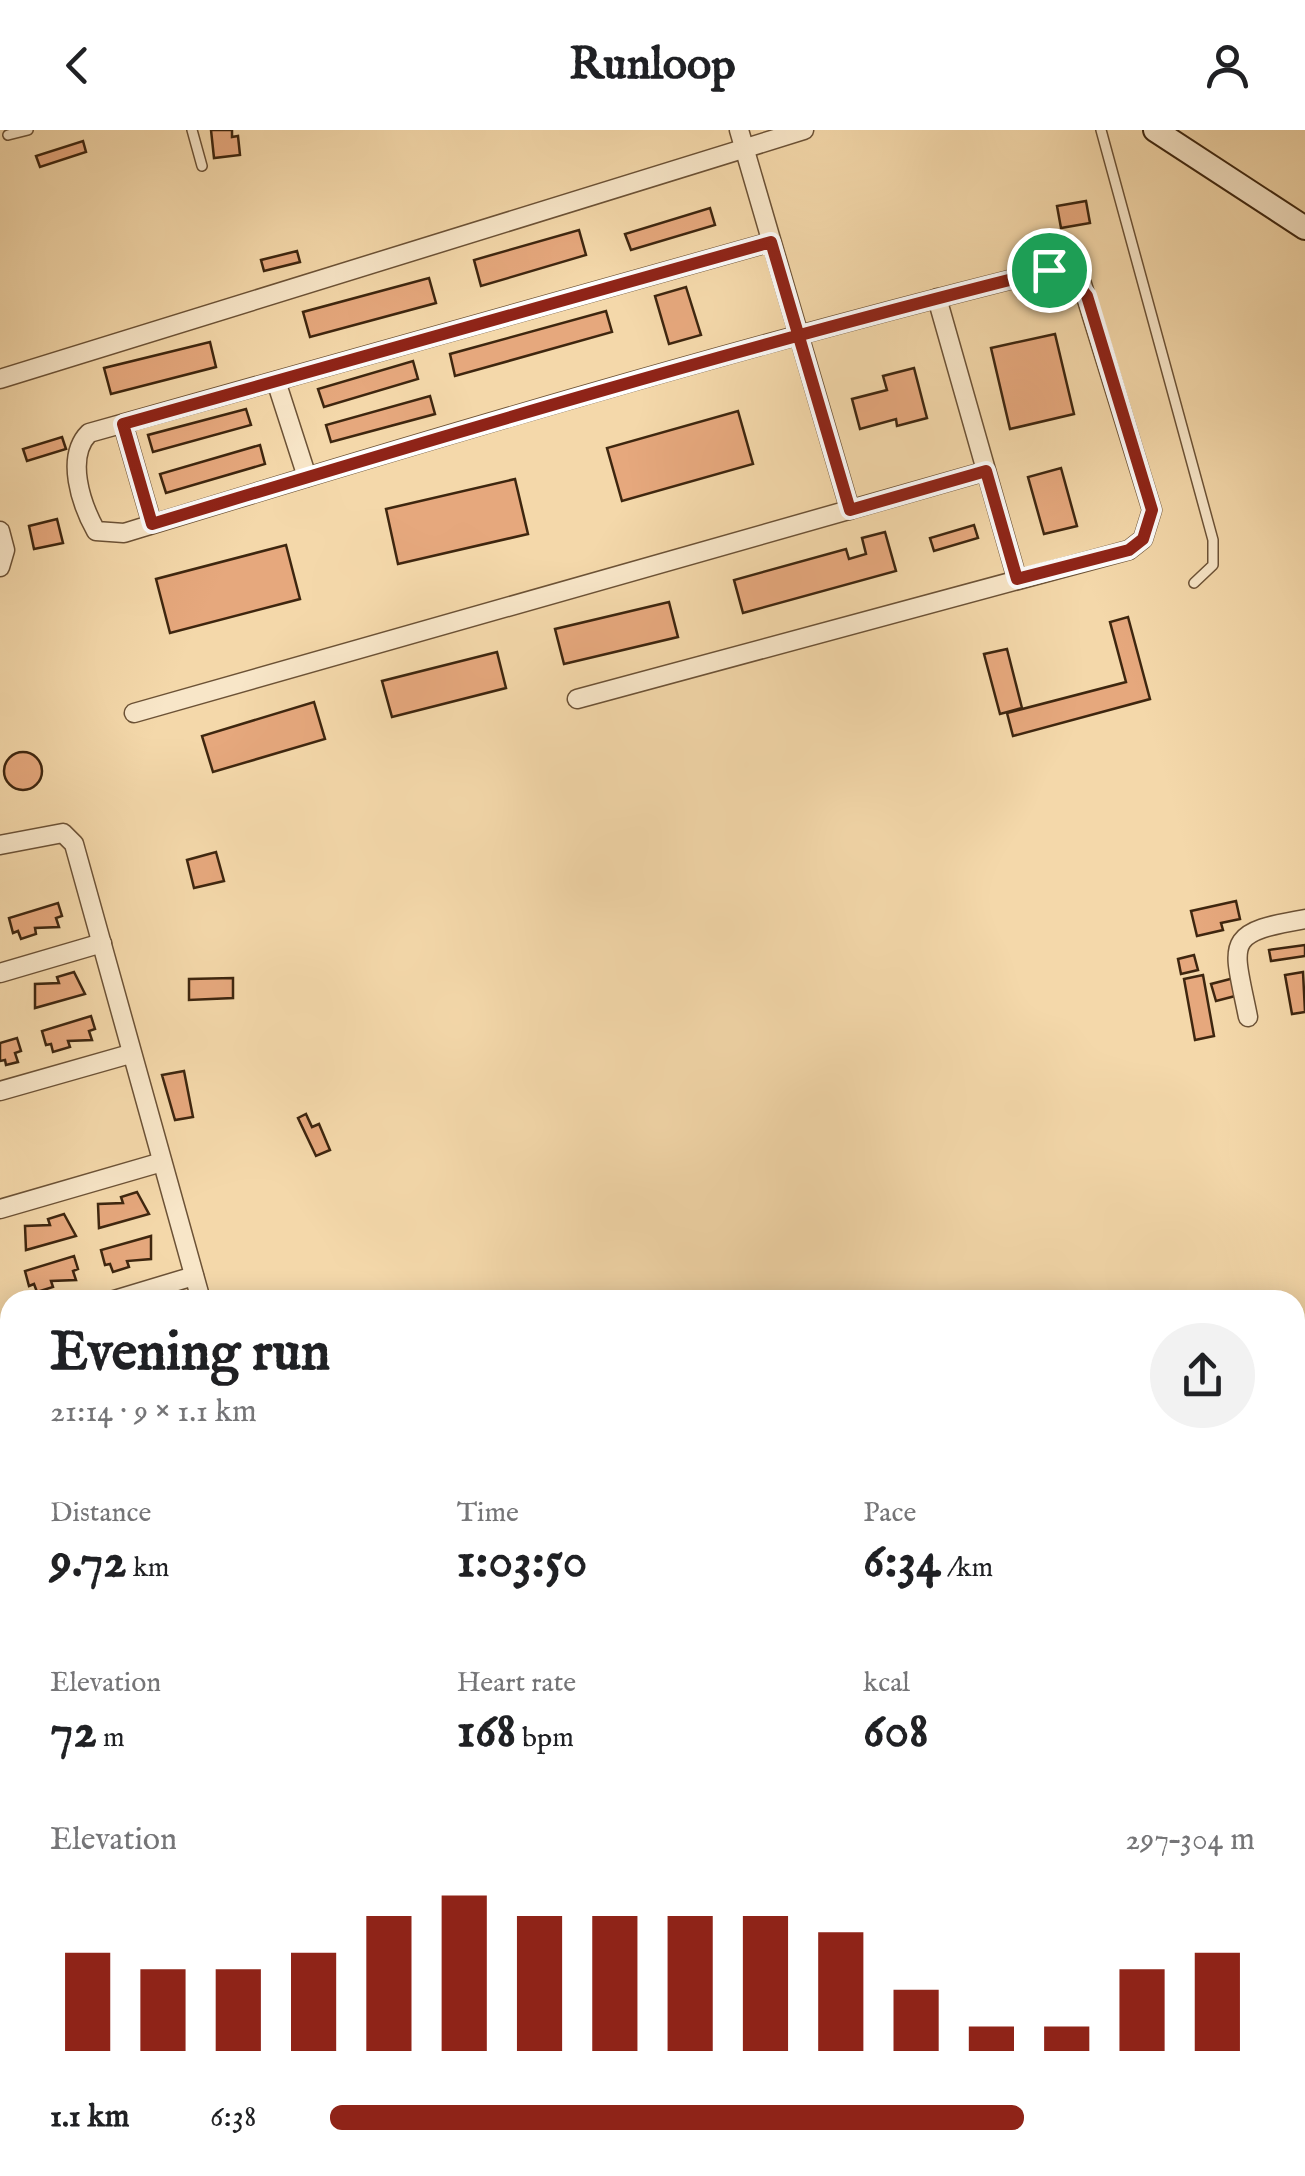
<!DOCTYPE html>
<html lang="en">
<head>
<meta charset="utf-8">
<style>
	body { margin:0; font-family:"IM FELL English",serif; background:#f2f2f2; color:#202124; height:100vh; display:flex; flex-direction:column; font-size:38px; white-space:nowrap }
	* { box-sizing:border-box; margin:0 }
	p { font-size:32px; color:#757577 }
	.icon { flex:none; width:55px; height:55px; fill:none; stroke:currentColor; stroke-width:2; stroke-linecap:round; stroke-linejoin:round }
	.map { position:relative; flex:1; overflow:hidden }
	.side { position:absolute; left:0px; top:1160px; width:1305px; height:888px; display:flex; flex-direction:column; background:#fff; border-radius:30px 30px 0 0; box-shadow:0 5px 25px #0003 }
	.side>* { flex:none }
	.pin { position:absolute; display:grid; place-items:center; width:85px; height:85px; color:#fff; margin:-42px; border:5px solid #fff; border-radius:50%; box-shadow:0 2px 10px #0007 }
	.round { display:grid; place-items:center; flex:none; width:105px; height:105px; border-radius:52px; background:#f2f2f2 }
	.summary { display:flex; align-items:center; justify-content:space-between; height:170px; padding:0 50px }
	h1 { font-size:55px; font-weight:700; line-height:75px }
	.stats { display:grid; grid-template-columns:repeat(3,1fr); gap:15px; height:170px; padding:10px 50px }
	.stats div { display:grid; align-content:center }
	.stats b { font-size:50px; font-weight:700 }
	.stats small { font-size:28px; font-weight:400 }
	.stats p { font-size:28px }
	.chart { height:280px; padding:20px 50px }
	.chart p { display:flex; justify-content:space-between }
	.chart svg { width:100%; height:180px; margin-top:10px; stroke:#8f2418; stroke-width:6 }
	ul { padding:0 50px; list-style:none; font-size:32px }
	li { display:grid; grid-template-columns:160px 120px 1fr; align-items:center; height:75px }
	li i { height:25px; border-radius:12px; background:#8f2418 }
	header { display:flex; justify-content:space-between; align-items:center; height:130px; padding:0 50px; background:#fff; font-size:45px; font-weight:700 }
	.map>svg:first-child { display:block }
</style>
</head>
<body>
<header><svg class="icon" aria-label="back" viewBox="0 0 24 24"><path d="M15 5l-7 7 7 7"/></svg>Runloop<svg class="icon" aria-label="person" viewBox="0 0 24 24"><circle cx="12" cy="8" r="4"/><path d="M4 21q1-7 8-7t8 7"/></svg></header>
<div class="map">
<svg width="1305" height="2046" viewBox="0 0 1305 2046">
	<rect width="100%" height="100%" fill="#f4d8aa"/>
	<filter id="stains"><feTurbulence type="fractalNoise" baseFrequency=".002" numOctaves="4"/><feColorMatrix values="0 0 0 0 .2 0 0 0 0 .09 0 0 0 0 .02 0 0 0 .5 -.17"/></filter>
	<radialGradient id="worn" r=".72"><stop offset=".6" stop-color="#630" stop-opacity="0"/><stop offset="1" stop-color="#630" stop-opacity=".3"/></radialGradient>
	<g fill="#e6a87d" stroke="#3e260f" stroke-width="2.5">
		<path d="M211,0H232V7L238,6L240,25L214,28Z"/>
		<path d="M83,11L86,22L40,37L36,26Z"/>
		<path d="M1086,71L1090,93L1061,98L1057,76Z"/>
		<path d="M710,78L715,95L631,120L625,104Z"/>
		<path d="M579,100L586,125L481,156L474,130Z"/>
		<path d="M297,121L300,132L264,141L261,130Z"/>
		<path d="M429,148L436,173L310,207L303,182Z"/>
		<path d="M686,157L701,205L669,214L655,166Z"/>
		<path d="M606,181L612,202L455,246L450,224Z"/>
		<path d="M1055,204L1074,284L1010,299L991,218Z"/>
		<path d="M210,212L216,237L111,264L104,238Z"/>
		<path d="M413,231L418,249L324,277L318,259Z"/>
		<path d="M914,238L927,288L897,296L896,289L860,299L852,269L887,260L883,246Z"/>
		<path d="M430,266L435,284L331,312L326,295Z"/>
		<path d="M246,279L251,295L153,322L148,305Z"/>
		<path d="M738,281L753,334L622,371L607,318Z"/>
		<path d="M62,307L66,319L27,331L23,319Z"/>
		<path d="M260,315L265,334L166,363L160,344Z"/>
		<path d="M1061,338L1077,396L1044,404L1028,347Z"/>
		<path d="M515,349L528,404L398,434L386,379Z"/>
		<path d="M57,389L63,413L34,419L29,396Z"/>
		<path d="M974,395L978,408L934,421L930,408Z"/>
		<path d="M885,402L896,441L743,483L734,450L846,419L849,429L866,424L862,408Z"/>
		<path d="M286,415L300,469L170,503L156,449Z"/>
		<path d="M669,472L678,507L564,534L555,499Z"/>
		<path d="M1128,487L1150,569L1013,606L1007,583L1126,552L1110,492Z"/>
		<path d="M1007,519L1022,578L1000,584L984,524Z"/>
		<path d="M497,522L506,558L392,587L382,551Z"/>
		<path d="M314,572L325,609L213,642L202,606Z"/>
		<circle cx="23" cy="641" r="19"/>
		<path d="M216,722L224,751L194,758L187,730Z"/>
		<path d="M1236,771L1240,789L1221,793L1223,800L1197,806L1191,781Z"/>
		<path d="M58,773L62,786L56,788L59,797L35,798L36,804L21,809L18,801L13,803L9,788Z"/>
		<path d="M1305,815V826L1271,831L1269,820Z"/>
		<path d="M1194,825L1198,840L1181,844L1178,829Z"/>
		<path d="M74,842L85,864L35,878V854L59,853L57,847Z"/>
		<path d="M1303,842L1305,882L1292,884L1285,845Z"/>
		<path d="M1203,845L1214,906L1195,910L1184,849Z"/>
		<path d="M233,848V868L189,870V849Z"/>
		<path d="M1234,848L1239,865L1216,871L1211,854Z"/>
		<path d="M91,886L95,899L89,901L92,910L68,911L70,917L53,922L51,914L46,915L42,901Z"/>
		<path d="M17,908L21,921L15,923L18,932L6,935L5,930L0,931V913Z"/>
		<path d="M184,941L193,987L175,990L162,945Z"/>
		<path d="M306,984L312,997L319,994L330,1020L316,1026L298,988Z"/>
		<path d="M137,1062L149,1084L99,1098L98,1074L123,1073L121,1067Z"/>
		<path d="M64,1084L76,1106L26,1120L25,1096L50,1095L48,1089Z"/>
		<path d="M151,1106V1129L127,1131L129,1137L113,1142L110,1134L105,1135L101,1120Z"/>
		<path d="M74,1126L78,1139L73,1141L76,1150L51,1151L53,1157L37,1162L34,1154L29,1156L25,1141Z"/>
		<path d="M10,1272V1297L1,1300L0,1275Z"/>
		<path d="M1305,1994V2035L1295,2038V1997Z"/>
	</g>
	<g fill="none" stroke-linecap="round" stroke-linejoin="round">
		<g stroke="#6c5236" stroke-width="12">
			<g id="lane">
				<path d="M192,0L202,36"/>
				<path d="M1101,0L1213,410V435L1194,453"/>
				<path d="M8,5L28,0"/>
			</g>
		</g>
		<g stroke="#6c5236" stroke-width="21">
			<g id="street">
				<path d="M739,0L850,380"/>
				<path d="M937,168L1017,449"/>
				<path d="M0,249L804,0"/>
				<path d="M276,251L307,347"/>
				<path d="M123,294L152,394"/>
				<path d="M0,401L5,420L0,437"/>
				<path d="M577,569L1129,420L1143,409L1152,380L1082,154L1068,142L1049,140C738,217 430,309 124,403L96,401C81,374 65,327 89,303L771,112"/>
				<path d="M134,583L986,341"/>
				<path d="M0,715L63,703L74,714L201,1170"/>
				<path d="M0,843L102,813"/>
				<path d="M1248,887C1233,812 1222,803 1305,789"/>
				<path d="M0,961L130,924"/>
				<path d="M0,1079L162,1032"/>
				<path d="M114,1170L194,1146"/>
				<path d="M0,1205L10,1202"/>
				<path d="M0,1328L10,1325"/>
				<path d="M0,1406L10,1403"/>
				<path d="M1295,1883L1305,1911"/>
				<path d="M938,2038L941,2046"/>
				<path d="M1038,2038L1041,2046"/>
				<path d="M1144,2038L1147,2046"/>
				<path d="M862,2046L887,2038"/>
				<path d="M1285,2046L1305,2039"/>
			</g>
		</g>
		<g stroke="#3e260f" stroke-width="26">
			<path id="secondary" d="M1155,0L1305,98"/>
		</g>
		<use href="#lane" stroke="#f8e6c8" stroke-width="9"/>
		<use href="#street" stroke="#f8e6c8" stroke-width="18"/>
		<use href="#secondary" stroke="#f8e6c8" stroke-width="22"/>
	</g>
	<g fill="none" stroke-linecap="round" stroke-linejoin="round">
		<g stroke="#fff" stroke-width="20">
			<path id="route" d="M1049,140C748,215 449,304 152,394L123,294L771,112L850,380L986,341L1017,449L1129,420L1143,409L1152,380L1087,166L1068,142L1049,140"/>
		</g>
		<use href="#route" stroke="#8f2418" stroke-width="12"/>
	</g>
	<rect width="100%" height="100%" filter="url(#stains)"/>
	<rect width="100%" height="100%" fill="url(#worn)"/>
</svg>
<div class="pin" style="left:1049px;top:140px;background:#1e9e55"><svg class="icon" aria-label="arrive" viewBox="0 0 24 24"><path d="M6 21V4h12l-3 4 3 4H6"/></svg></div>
<section class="side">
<div class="summary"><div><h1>Evening run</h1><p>21:14 · 9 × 1.1 km</p></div><a class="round"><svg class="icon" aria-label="share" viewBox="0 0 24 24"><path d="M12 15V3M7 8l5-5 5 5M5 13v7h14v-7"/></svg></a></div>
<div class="stats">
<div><p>Distance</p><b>9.72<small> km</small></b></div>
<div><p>Time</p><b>1:03:50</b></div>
<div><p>Pace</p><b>6:34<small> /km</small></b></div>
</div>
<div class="stats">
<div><p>Elevation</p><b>72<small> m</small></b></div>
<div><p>Heart rate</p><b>168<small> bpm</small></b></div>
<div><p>kcal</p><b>608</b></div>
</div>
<div class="chart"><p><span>Elevation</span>297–304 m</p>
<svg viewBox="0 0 160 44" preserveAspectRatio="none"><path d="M5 44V20M15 44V24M25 44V24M35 44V20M45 44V11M55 44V6M65 44V11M75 44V11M85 44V11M95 44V11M105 44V15M115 44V29M125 44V38M135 44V38M145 44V24M155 44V20"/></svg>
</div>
<ul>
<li><b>1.1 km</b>6:38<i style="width:75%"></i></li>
</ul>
</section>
</div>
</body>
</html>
